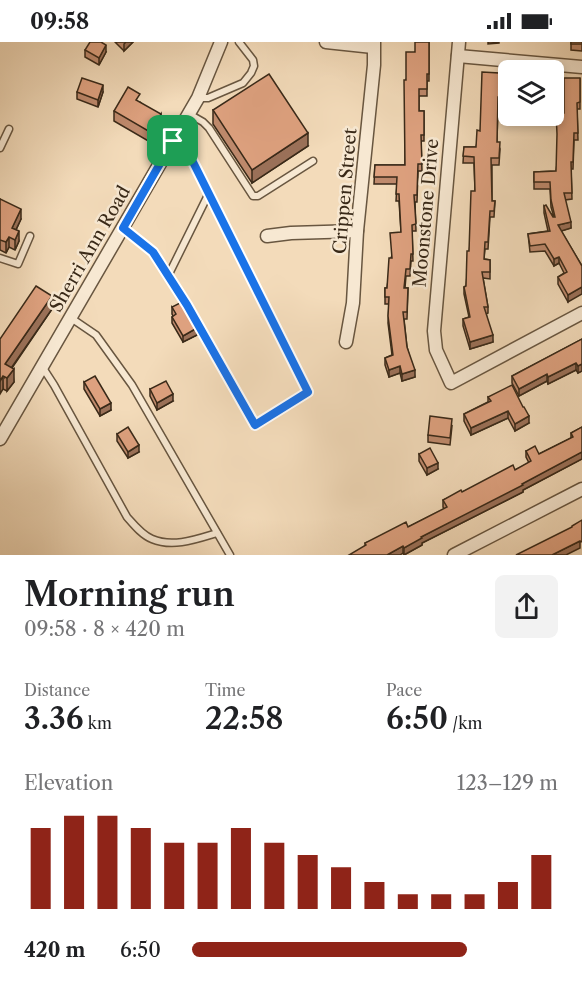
<!DOCTYPE html>
<html lang="en">
<head>
<meta charset="utf-8">
<style>
	body { margin:0; font-family:"Libre Caslon Text",serif; background:#f2f2f2; color:#202124; height:100vh; display:flex; flex-direction:column; font-size:22px; white-space:nowrap }
	* { box-sizing:border-box; margin:0 }
	p { font-size:20px; color:#757577 }
	.icon { flex:none; width:33px; height:33px; fill:none; stroke:currentColor; stroke-width:2; stroke-linecap:round; stroke-linejoin:round }
	.map { position:relative; height:513px; overflow:hidden }
	.drawer { display:flex; flex-direction:column; background:#fff; flex:1 }
	.drawer>* { flex:none }
	.fabs { position:absolute; left:498px; top:18px; display:grid; gap:12px }
	.fabs a { display:grid; place-items:center; width:66px; height:66px; border-radius:9px; background:#fff; box-shadow:0 3px 9px #0003; font-size:30px }
	.pin { position:absolute; display:grid; place-items:center; width:51px; height:51px; color:#fff; margin:-26px; border-radius:12px; box-shadow:0 3px 9px #0006 }
	.round { display:grid; place-items:center; flex:none; width:63px; height:63px; border-radius:9px; background:#f2f2f2 }
	.headline { display:flex; align-items:center; justify-content:space-between; height:102px; padding:0 24px }
	h1 { font-size:33px; font-weight:600; line-height:45px }
	.metrics { display:grid; grid-template-columns:repeat(3,1fr); gap:9px; height:102px; padding:6px 24px }
	.metrics div { display:grid; align-content:center }
	.metrics b { font-size:30px; font-weight:600 }
	.metrics small { font-size:16px; font-weight:400 }
	.metrics p { font-size:16px }
	.chart { height:168px; padding:12px 24px }
	.chart p { display:flex; justify-content:space-between }
	.chart svg { width:100%; height:108px; margin-top:6px; stroke:#8f2418; stroke-width:6 }
	ul { padding:0 24px; list-style:none; font-size:20px }
	li { display:grid; grid-template-columns:96px 72px 1fr; align-items:center; height:45px }
	li i { height:15px; border-radius:8px; background:#8f2418 }
	.status { display:flex; justify-content:space-between; align-items:center; height:42px; padding:0 30px; background:#fff; direction:ltr }
	.status svg { height:16px; fill:currentColor }
	.map>svg:first-child { display:block }
</style>
</head>
<body>
<div class="status"><b>09:58</b><svg viewBox="0 0 49 12"><path d="M0 12V9h3v3zM5 12V6h3v6zM10 12V3h3v9zM15 12V0h3v12zM26 1h20v11H26zM47 4h2v5h-2z"/></svg></div>
<div class="map">
<svg width="582" height="513" viewBox="0 0 582 513">
	<rect width="100%" height="100%" fill="#f3dbba"/>
	<filter id="stains"><feTurbulence type="fractalNoise" baseFrequency=".00333" numOctaves="4"/><feColorMatrix values="0 0 0 0 .2 0 0 0 0 .09 0 0 0 0 .02 0 0 0 .5 -.17"/></filter>
	<radialGradient id="worn" r=".72"><stop offset=".6" stop-color="#630" stop-opacity="0"/><stop offset="1" stop-color="#630" stop-opacity=".3"/></radialGradient>
	<g fill="none" stroke-linecap="round" stroke-linejoin="round">
		<g stroke="#685640" stroke-width="9">
			<g id="service">
				<path d="M198,56H208L243,41L251,31L254,24L253,18L239,0"/>
				<path d="M189,72L203,80L209,86L253,154H258L313,119"/>
				<path d="M0,106L9,87"/>
				<path d="M123,186L152,210L187,263L255,383L308,349L189,112L173,99"/>
				<path d="M0,216L18,222L30,194"/>
				<path d="M168,234L209,151"/>
				<path d="M71,276L96,293L132,343L230,513"/>
				<path d="M43,326L54,343L127,475C134,483 142,493 152,497C173,506 197,497 217,491"/>
			</g>
		</g>
		<g stroke="#685640" stroke-width="15">
			<g id="minor">
				<path d="M326,0L373,5"/>
				<path d="M459,0L434,289L436,308L451,341L582,271"/>
				<path d="M458,14L582,25"/>
				<path d="M267,194L291,191L357,189"/>
				<path d="M346,300L353,261L357,189L374,23V0"/>
				<path d="M0,397L198,56L221,0"/>
				<path d="M454,513L582,447"/>
			</g>
		</g>
		<use href="#service" stroke="#f7e8d2" stroke-width="6"/>
		<use href="#minor" stroke="#f7e8d2" stroke-width="12"/>
	</g>
	<g fill="#bf8a6d" stroke="#392918" stroke-width="1.5">
		<path d="M115,0H133L124,9Z"/>
		<path d="M429,0V39H427V54H419V69H424V99H421L422,129H418L417,160H415L416,189H412L413,219H411L410,234H406L405,246H408L407,277H404L407,305L415,335L402,339L400,331L389,335L385,323V316L392,313L388,281L389,262H385V246H387L391,216L401,190L399,159H396L397,142H374L375,123H405L406,38L415,10Z"/>
		<path d="M488,0H499V1L488,2Z"/>
		<path d="M571,0H582V9L571,8Z"/>
		<path d="M85,8L106,10L99,23L85,15Z"/>
		<path d="M580,36V67H577L578,98H574L573,127H571L572,157L565,158L571,186L561,189L582,224L568,260L558,242V235L564,231L559,221L554,224L545,209L530,210L528,192L548,189L544,171V164L554,175L551,165L550,147H534V130L556,129L564,71Z"/>
		<path d="M499,38L504,45V62H498L497,100L500,107L499,123H492V159H495L494,175H490L488,207H485L484,217L490,218V237L483,236L488,265V271L486,272L493,300L470,307L463,284V277L469,275L464,252V245L466,244L475,149L474,121H463L464,105H476L480,89Z"/>
		<path d="M77,50H103L98,65L77,57Z"/>
		<path d="M140,60L161,82L150,100L114,79V69Z"/>
		<path d="M213,68L308,104L252,141L213,82Z"/>
		<path d="M0,157L21,177L16,188L19,199L15,208L9,205L6,211L0,208Z"/>
		<path d="M172,265L197,293L183,300L172,281V275L173,274L172,272Z"/>
		<path d="M52,267L12,326L14,340L7,349L3,347L0,297Z"/>
		<path d="M582,297V329L578,331L576,328L548,342L547,339L519,354L512,341V334Z"/>
		<path d="M84,340L111,368L100,374L84,347Z"/>
		<path d="M150,347L173,359L157,368L150,354Z"/>
		<path d="M488,355L529,381L515,389L508,376L471,393L464,379V372L488,360Z"/>
		<path d="M452,384L450,403L428,400V393Z"/>
		<path d="M582,385V417L523,448V450L422,501V503L404,513L403,511L365,504V501L408,485L444,467L443,465V458L515,428L529,421L526,415V409L539,412L571,396V391Z"/>
		<path d="M117,392L139,410L128,416L117,399Z"/>
		<path d="M419,412L438,427L427,433L419,419Z"/>
	</g>
	<g fill="#9b7159" stroke="#392918" stroke-width="1.5">
		<path d="M126,0H133L124,9V2Z"/>
		<path d="M106,3V10L99,23V16Z"/>
		<path d="M103,43V50L98,65V58Z"/>
		<path d="M161,72V82L150,100V90Z"/>
		<path d="M308,91V104L252,141V128Z"/>
		<path d="M21,167V177L12,196V186Z"/>
		<path d="M571,180V186L558,190V183Z"/>
		<path d="M19,189V199L15,208V198Z"/>
		<path d="M9,195V205L6,211V200Z"/>
		<path d="M559,215V221L554,224V217Z"/>
		<path d="M582,245V252L568,260V253Z"/>
		<path d="M52,254V267L5,335V322Z"/>
		<path d="M197,286V293L183,300V294Z"/>
		<path d="M493,293V300L470,307V300Z"/>
		<path d="M576,321V328L548,342V335Z"/>
		<path d="M582,322V329L578,331V324Z"/>
		<path d="M400,324V331L389,335V328Z"/>
		<path d="M14,327V340L7,349V336Z"/>
		<path d="M415,328V335L402,339V332Z"/>
		<path d="M547,332V339L519,354V347Z"/>
		<path d="M3,334V347L0,352V339Z"/>
		<path d="M173,352V359L157,368V361Z"/>
		<path d="M111,361V368L100,374V367Z"/>
		<path d="M508,369V376L471,393V386Z"/>
		<path d="M529,374V381L515,389V382Z"/>
		<path d="M139,403V410L128,416V410Z"/>
		<path d="M582,410V417L523,448V450L422,501V503L404,513V506L421,495Z"/>
		<path d="M438,421V427L427,433V426Z"/>
		<path d="M580,499V506L566,513H552Z"/>
		<path d="M403,504V511L400,513H387Z"/>
	</g>
	<g fill="#dea17f" stroke="#392918" stroke-width="1.5">
		<path d="M90,0H101L106,3L99,16L85,8Z"/>
		<path d="M415,0H429V32H427V47H419V69H424V93H421L422,122H418L417,153H414L416,182L412,183L413,212H411L410,227H406L404,246H408L407,270H403L407,305L415,328L402,332L400,324L389,328L385,316L393,313L388,274L389,255H385V246H387L389,216H392L390,191L401,190L399,152H396L397,135H374L375,123H405L404,38H406V10H415Z"/>
		<rect x="571" y="0" width="11" height="2"/>
		<path d="M482,30L499,31V38H504V55H498L497,100H500L499,116H491L492,159H495L494,169H490L488,200H485L484,217L490,218V230H482L488,265H484L493,293L470,300L463,277L470,275L464,245L466,244L467,209H469L471,149H475L474,115L463,114L464,105H476L477,88L480,89Z"/>
		<path d="M269,32L308,91L252,128L213,68Z"/>
		<path d="M82,36L103,43L98,58L77,50Z"/>
		<path d="M564,36H580V60L577,61L578,91H574L573,120H571L572,151H564L571,180L558,183L582,224V245L568,253L558,235L567,230L559,215L554,217L545,202L530,204L528,192L550,189L544,164L546,163L553,175H555L551,158L550,140H534V130L556,129L557,92L556,71H564Z"/>
		<path d="M128,45L140,52L136,58L161,72L150,90L114,69Z"/>
		<path d="M0,157L21,167L12,186L19,189L15,198L9,195L6,200L0,198Z"/>
		<path d="M36,244L52,254L5,322L14,327L7,336L3,334L0,339V297Z"/>
		<path d="M182,260L197,286L183,294L172,275L176,272L172,265Z"/>
		<path d="M582,297V322L578,324L576,321L548,335L547,332L519,347L512,334Z"/>
		<path d="M95,334L111,361L100,367L84,340Z"/>
		<path d="M166,339L173,352L157,361L150,347Z"/>
		<path d="M512,343L523,365H524L529,374L515,382L508,369L471,386L464,372L491,359L488,355Z"/>
		<path d="M430,374L452,377L450,396L428,393Z"/>
		<path d="M128,385L139,403L128,410L117,392Z"/>
		<path d="M582,385V410L522,442L523,443L421,495L422,496L404,506L403,504L387,513H349L366,503L365,501L406,480L408,485L447,465L443,458L461,448L462,450L513,423L515,428L531,419L526,409L535,404L539,412L573,395L571,391Z"/>
		<path d="M430,406L438,421L427,426L419,412Z"/>
		<path d="M582,478V499L581,500L580,499L552,513H516L572,485V484Z"/>
	</g>
	<g fill="none" stroke-linecap="round" stroke-linejoin="round">
		<g stroke="#fff" stroke-width="12">
			<path id="route" d="M173,99L189,112L308,350L255,383L187,263L153,210L123,186Z"/>
		</g>
		<use href="#route" stroke="#1a73e8" stroke-width="8"/>
	</g>
	<g text-anchor="middle" dominant-baseline="central" stroke-width="5" stroke-linejoin="round" paint-order="stroke">
		<g font-size="18" fill="#392918" stroke="#f7e8d2">
			<text transform="translate(345 149) rotate(-85)">Crippen Street</text>
			<text transform="translate(426 171) rotate(-85)">Moonstone Drive</text>
			<text transform="translate(90 207) rotate(-60)">Sherri Ann Road</text>
		</g>
	</g>
	<rect width="100%" height="100%" filter="url(#stains)"/>
	<rect width="100%" height="100%" fill="url(#worn)"/>
</svg>
<div class="fabs">
<a><svg class="icon" aria-label="layers" viewBox="0 0 24 24"><path d="M12 4l9 5-9 5-9-5zM3 14l9 5 9-5"/></svg></a>
</div>
<div class="pin" style="left:173px;top:99px;background:#1e9e55"><svg class="icon" aria-label="arrive" viewBox="0 0 24 24"><path d="M6 21V4h12l-3 4 3 4H6"/></svg></div>
</div>
<section class="drawer">
<div class="headline"><div><h1>Morning run</h1><p>09:58 · 8 × 420 m</p></div><a class="round"><svg class="icon" aria-label="share" viewBox="0 0 24 24"><path d="M12 15V3M7 8l5-5 5 5M5 13v7h14v-7"/></svg></a></div>
<div class="metrics">
<div><p>Distance</p><b>3.36<small> km</small></b></div>
<div><p>Time</p><b>22:58</b></div>
<div><p>Pace</p><b>6:50<small> /km</small></b></div>
</div>
<div class="chart"><p><span>Elevation</span>123–129 m</p>
<svg viewBox="0 0 160 44" preserveAspectRatio="none"><path d="M5 44V11M15 44V6M25 44V6M35 44V11M45 44V17M55 44V17M65 44V11M75 44V17M85 44V22M95 44V27M105 44V33M115 44V38M125 44V38M135 44V38M145 44V33M155 44V22"/></svg>
</div>
<ul>
<li><b>420 m</b>6:50<i style="width:75%"></i></li>
</ul>
</section>
</body>
</html>
